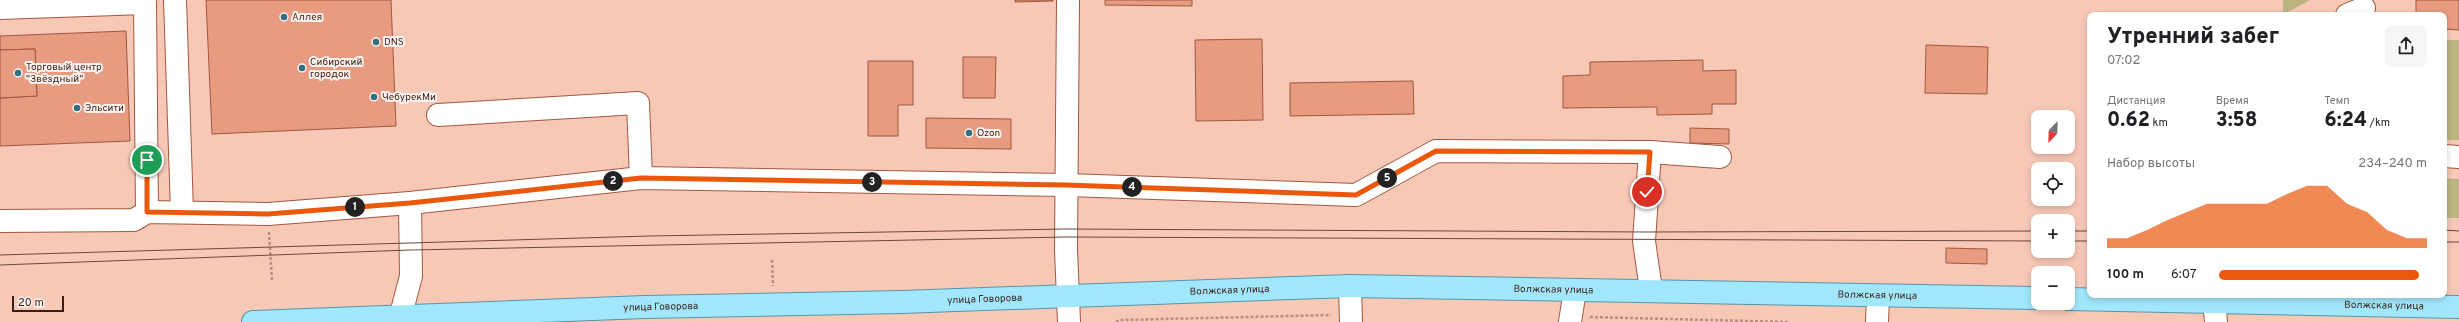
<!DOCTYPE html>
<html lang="ru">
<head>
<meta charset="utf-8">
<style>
	body { margin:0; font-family:Overpass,sans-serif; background:#f6f6f6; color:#202124; height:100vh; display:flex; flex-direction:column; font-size:15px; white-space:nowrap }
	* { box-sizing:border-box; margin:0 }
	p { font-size:13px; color:#757577 }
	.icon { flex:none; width:22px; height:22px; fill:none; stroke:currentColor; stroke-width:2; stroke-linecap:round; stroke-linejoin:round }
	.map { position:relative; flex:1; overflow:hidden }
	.side { position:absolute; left:2087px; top:12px; width:360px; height:286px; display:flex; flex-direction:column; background:#fff; border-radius:8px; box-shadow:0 2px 6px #0003 }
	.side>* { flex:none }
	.needle { width:26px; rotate:203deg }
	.tools { position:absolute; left:2031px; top:110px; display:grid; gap:8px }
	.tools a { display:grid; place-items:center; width:44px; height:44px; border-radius:8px; background:#fff; box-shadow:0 2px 6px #0003; font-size:20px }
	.scale { position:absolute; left:12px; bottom:10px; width:52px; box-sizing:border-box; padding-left:4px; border:2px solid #3b1e13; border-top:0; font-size:11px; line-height:14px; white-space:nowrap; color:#3b1e13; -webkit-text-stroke:3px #fbf3f0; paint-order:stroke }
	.pin { position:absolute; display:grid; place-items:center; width:34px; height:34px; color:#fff; margin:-17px; border:2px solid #fff; border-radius:50%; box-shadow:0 1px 4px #0007 }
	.km { position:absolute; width:20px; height:20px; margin:-10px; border-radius:50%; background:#222; color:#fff; font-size:11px; line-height:20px; text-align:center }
	.round { display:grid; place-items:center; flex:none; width:42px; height:42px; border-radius:8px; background:#f6f6f6 }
	.headline { display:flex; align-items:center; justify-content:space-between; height:68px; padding:0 20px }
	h1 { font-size:22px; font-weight:800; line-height:30px }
	.figures { display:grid; grid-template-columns:repeat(3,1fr); gap:6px; height:68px; padding:4px 20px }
	.figures div { display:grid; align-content:center }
	.figures b { font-size:20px; font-weight:800 }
	.figures small { font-size:11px; font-weight:400 }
	.figures p { font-size:11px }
	.chart { height:112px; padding:8px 20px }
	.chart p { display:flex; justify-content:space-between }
	.chart svg { width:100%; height:72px; margin-top:4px; fill:#ea580c; opacity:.7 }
	ul { padding:0 20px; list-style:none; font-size:13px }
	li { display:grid; grid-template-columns:64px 48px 1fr; align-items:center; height:30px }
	li i { height:10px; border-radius:5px; background:#ea580c }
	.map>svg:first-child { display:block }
</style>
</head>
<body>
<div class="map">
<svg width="2459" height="322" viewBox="0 0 2459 322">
	<rect width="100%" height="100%" fill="#f8c8b7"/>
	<g fill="#bcb581">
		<path d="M2283,0H2310L2283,15Z"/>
		<rect x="2444" y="40" width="15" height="100"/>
		<path d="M2444,178L2459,179V218H2444Z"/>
	</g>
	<g fill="#e79b80" stroke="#9e583e">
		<path d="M206,0H391L396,126L212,134Z"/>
		<path d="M1015,0H1053V1L1015,2Z"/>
		<path d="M1105,0H1192V6L1105,5Z"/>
		<path d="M2416,0H2459V30L2444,29V15H2416Z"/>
		<path d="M126,31L130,141L0,146V98L37,96L35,49L0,50V36Z"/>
		<path d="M1262,39L1263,120L1196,121L1195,40Z"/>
		<path d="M1926,45L1988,47L1987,94L1925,93Z"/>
		<path d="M35,49L37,96L0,98V50Z"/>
		<path d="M963,57H996L995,98H963Z"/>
		<path d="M1703,60V71L1736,70V104H1712V114L1657,115V107L1563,108V76L1590,75V62Z"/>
		<path d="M868,61H913V105H898V136H868Z"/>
		<path d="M1413,81L1414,114L1290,116V83Z"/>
		<path d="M926,118L1011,119V149L926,148Z"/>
		<path d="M1690,128L1729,129V144L1690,143Z"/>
		<path d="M1946,248L1987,249V264L1946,263Z"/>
	</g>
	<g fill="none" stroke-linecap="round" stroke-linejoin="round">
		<g stroke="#9f593f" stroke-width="24">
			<g id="minor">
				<path d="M175,0L182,212"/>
				<path d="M1068,0L1066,250L1069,322"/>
				<path d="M0,8L145,3L147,212"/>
				<path d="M2347,15L2364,8"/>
				<path d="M438,115L638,103L641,178"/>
				<path d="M1650,152L1644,241L1651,290"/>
				<path d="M2444,156L2459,157"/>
				<path d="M0,221L134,220L147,212L268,214L410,203L641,178L1067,185L1356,195L1436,151L1650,152L1720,157"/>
				<path d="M1350,286L1351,322"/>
				<path d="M2214,300L2216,322"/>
				<path d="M399,322L411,276L410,203"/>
				<path d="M1570,322L1575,290"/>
				<path d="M1877,322L1878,296"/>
			</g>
		</g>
		<g stroke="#5496a9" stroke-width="24">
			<g id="major">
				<path id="s1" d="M2068,299L2459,307"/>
				<path id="s2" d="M253,322L645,307L902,302L1350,286L2038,298"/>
			</g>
		</g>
		<g stroke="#b88f80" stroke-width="2.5" stroke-dasharray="3 2" stroke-linecap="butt">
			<path d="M269,232L272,281"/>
			<path d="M772,260L773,286"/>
			<path d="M1590,317L1788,322"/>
			<path d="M1116,322L1120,320L1331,315"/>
		</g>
		<use href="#minor" stroke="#fff" stroke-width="22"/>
		<use href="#major" stroke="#a1e7fc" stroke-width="22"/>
		<g stroke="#6a483c" stroke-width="1">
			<path d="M2444,230L2459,231"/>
			<path d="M2068,231H2090"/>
			<path d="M2068,241H2090"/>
			<path d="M2444,242H2459"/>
			<path d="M0,255L649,236L1066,229L1645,232L2038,231"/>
			<path d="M0,265L410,250L1066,237L2038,241"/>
		</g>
	</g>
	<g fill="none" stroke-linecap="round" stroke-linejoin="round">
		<g stroke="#fff" stroke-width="8">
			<path id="route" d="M147,160V212L268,214L410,203L641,178L1066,185L1356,195L1436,151L1650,152L1647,192"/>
		</g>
		<use href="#route" stroke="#ea580c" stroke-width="5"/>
	</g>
	<g fill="#2e6f82" stroke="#fbf3f0" stroke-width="1.5">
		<circle cx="284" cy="17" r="4"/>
		<circle cx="376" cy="42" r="4"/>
		<circle cx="302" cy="68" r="4"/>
		<circle cx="18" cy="73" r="4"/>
		<circle cx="374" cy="97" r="4"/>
		<circle cx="77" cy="108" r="4"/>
		<circle cx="969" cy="133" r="4"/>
	</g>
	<g text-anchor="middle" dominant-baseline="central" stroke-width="4" stroke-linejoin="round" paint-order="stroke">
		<g font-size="10" fill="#3b1e13" stroke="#fbf3f0" text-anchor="start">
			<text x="292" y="17">Аллея</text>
			<text x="384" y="42">DNS</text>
			<text x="310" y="62">Сибирский<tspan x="310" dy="12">городок</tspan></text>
			<text x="26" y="67">Торговый центр<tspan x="26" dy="12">"Звёздный"</tspan></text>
			<text x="382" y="97">ЧебурекМи</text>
			<text x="85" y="108">Эльсити</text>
			<text x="977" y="133">Ozon</text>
		</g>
		<g font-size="10" fill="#3b1e13" stroke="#fbf3f0">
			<text stroke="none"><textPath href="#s2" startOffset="1301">Волжская улица</textPath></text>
			<text stroke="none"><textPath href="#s2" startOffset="977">Волжская улица</textPath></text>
			<text stroke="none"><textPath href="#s2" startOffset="1625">Волжская улица</textPath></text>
			<text stroke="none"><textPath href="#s2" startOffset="732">улица Говорова</textPath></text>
			<text stroke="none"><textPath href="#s1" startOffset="316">Волжская улица</textPath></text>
			<text stroke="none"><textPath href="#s2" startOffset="408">улица Говорова</textPath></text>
		</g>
	</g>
</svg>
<div class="tools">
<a><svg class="needle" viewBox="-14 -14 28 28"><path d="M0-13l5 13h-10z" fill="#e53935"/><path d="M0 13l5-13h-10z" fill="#757577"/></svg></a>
<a><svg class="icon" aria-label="locate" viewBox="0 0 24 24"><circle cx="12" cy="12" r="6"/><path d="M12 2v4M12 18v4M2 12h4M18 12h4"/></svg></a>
<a>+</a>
<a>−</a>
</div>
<div class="scale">20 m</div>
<div class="pin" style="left:147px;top:160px;background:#1e9e55"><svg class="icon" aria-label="arrive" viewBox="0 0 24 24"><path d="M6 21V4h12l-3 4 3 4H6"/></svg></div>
<div class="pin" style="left:1647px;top:192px;background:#d93025"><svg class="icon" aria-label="check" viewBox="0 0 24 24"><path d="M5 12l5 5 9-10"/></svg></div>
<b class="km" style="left:355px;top:207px">1</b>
<b class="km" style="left:613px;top:181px">2</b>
<b class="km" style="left:872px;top:182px">3</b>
<b class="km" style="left:1132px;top:187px">4</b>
<b class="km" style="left:1387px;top:178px">5</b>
<section class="side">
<div class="headline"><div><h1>Утренний забег</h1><p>07:02</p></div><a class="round"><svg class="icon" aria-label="share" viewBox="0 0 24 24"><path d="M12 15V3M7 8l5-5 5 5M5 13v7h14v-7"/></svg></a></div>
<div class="figures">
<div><p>Дистанция</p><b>0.62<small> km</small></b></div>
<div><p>Время</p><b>3:58</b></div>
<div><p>Темп</p><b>6:24<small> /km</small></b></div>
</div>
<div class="chart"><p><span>Набор высоты</span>234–240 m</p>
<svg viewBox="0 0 160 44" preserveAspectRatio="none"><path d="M0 44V38L10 38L20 33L30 27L40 22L50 17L60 17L70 17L80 17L90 11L100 6L110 6L120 17L130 22L140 33L150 38L160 38V44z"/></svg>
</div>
<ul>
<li><b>100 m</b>6:07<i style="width:96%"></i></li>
</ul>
</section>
</div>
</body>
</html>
